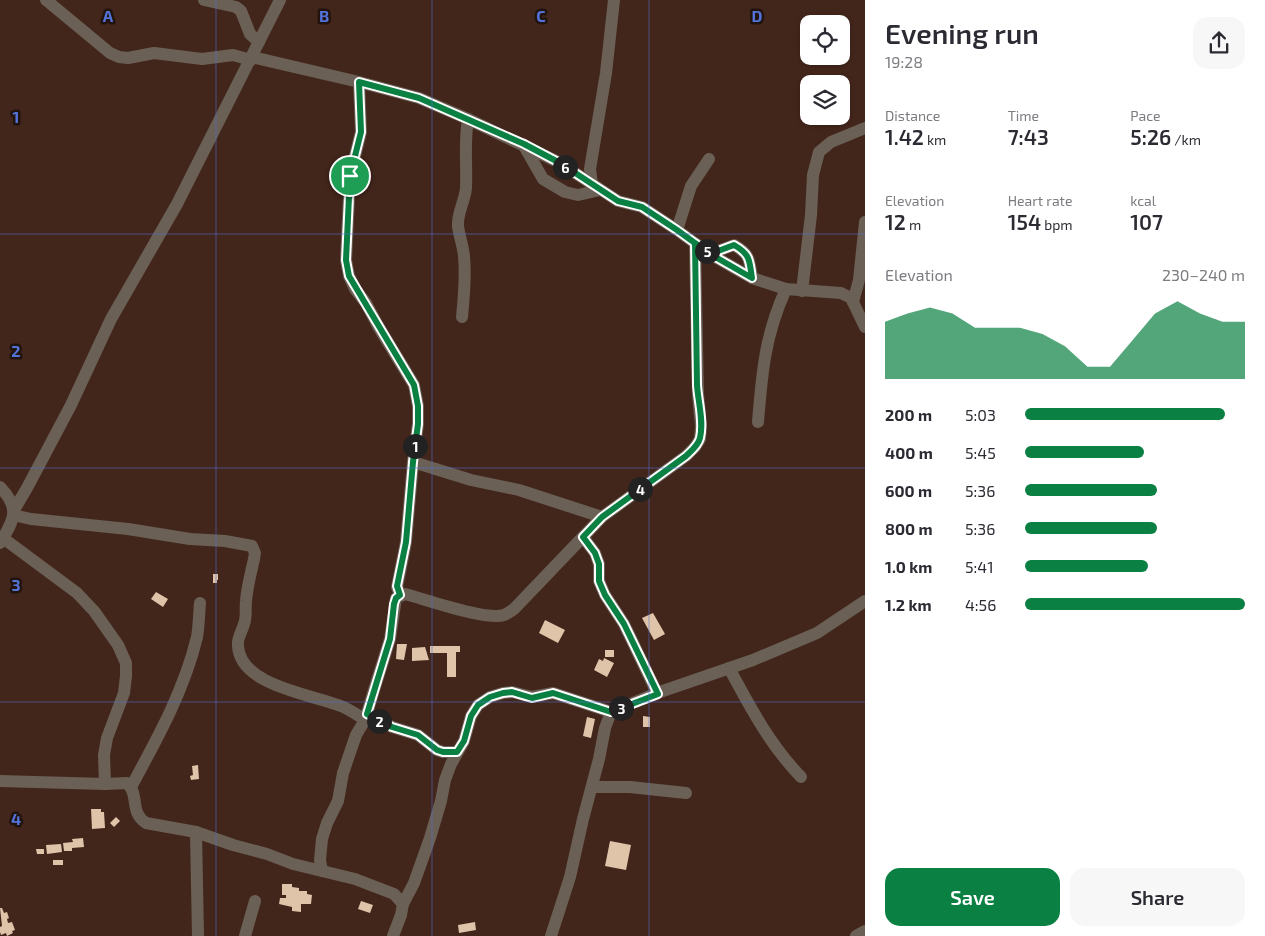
<!DOCTYPE html>
<html lang="en">
<head>
<meta charset="utf-8">
<style>
	body { margin:0; font-family:"Exo 2",sans-serif; background:#f7f7f7; color:#2b2b33; height:100vh; display:flex; flex-direction:column; font-size:19px; white-space:nowrap }
	* { box-sizing:border-box; margin:0 }
	p { font-size:16px; color:#7c7c81 }
	.icon { flex:none; width:28px; height:28px; fill:none; stroke:currentColor; stroke-width:2; stroke-linecap:round; stroke-linejoin:round }
	.map { position:relative; flex:1; overflow:hidden }
	.panel { display:flex; flex-direction:column; background:#fff; width:400px }
	.panel>* { flex:none }
	.tools { position:absolute; left:800px; top:15px; display:grid; gap:10px }
	.tools a { display:grid; place-items:center; width:50px; height:50px; border-radius:10px; background:#fff; box-shadow:0 1px 4px #0004; font-size:25px }
	.pin { position:absolute; display:grid; place-items:center; width:42px; height:42px; color:#fff; margin:-21px; border:2px solid #fff; border-radius:50%; box-shadow:0 1px 5px #0007 }
	.km { position:absolute; width:25px; height:25px; margin:-12px; border-radius:50%; background:#222; color:#fff; font-size:14px; line-height:25px; text-align:center }
	.round { display:grid; place-items:center; flex:none; width:52px; height:52px; border-radius:15px; background:#f7f7f7 }
	.overview { display:flex; align-items:center; justify-content:space-between; height:85px; padding:0 20px }
	h1 { font-size:28px; font-weight:600; line-height:38px }
	.figures { display:grid; grid-template-columns:repeat(3,1fr); gap:8px; height:85px; padding:5px 20px }
	.figures div { display:grid; align-content:center }
	.figures b { font-size:21px; font-weight:600 }
	.figures small { font-size:14px; font-weight:400 }
	.figures p { font-size:14px }
	.chart { height:140px; padding:10px 20px }
	.chart p { display:flex; justify-content:space-between }
	.chart svg { width:100%; height:90px; margin-top:5px; fill:#0b8043; opacity:.7 }
	.button { display:flex; gap:10px; margin-top:auto; padding:10px 20px }
	.button a { flex:1; height:58px; border-radius:15px; background:#0b8043; color:#fff; font-size:20px; font-weight:600; line-height:58px; text-align:center }
	.button a+a { background:#f7f7f7; color:#2b2b33 }
	ul { padding:0 20px; list-style:none; font-size:16px }
	li { display:grid; grid-template-columns:80px 60px 1fr; align-items:center; height:38px }
	li i { height:12px; border-radius:6px; background:#0b8043 }
	main { display:flex; flex:1; min-height:0 }
	.map>svg:first-child { display:block }
</style>
</head>
<body>
<main>
<div class="map">
<svg width="865" height="936" viewBox="0 0 865 936">
	<rect width="100%" height="100%" fill="#43261b"/>
	<g fill="#e0c4a9">
		<path d="M213,574H218V580H217V583H213Z"/>
		<path d="M156,592L168,599L163,607L151,599Z"/>
		<path d="M653,613L665,634L654,640L642,618Z"/>
		<path d="M545,620L565,630L558,643L539,633Z"/>
		<path d="M397,644H407L404,660L396,659Z"/>
		<path d="M430,646H460V652H456V677H447V653H430Z"/>
		<path d="M425,647L429,660L412,661V648Z"/>
		<rect x="605" y="650" width="9" height="7"/>
		<path d="M604,658L614,663L607,677L594,670L599,659L603,661Z"/>
		<path d="M643,716L650,717V727H643Z"/>
		<path d="M587,717L595,719L591,738L583,736Z"/>
		<path d="M198,765L199,779L191,780L190,776L193,775L192,766Z"/>
		<path d="M91,809H101V812H104L105,828L92,829Z"/>
		<path d="M116,817L120,821L114,827L110,823Z"/>
		<path d="M83,838L84,847L72,848V851H64L63,843L73,842L72,839Z"/>
		<path d="M610,841L631,845L626,870L605,866Z"/>
		<path d="M61,844L62,852L47,854L46,845Z"/>
		<path d="M36,849H44V854H37Z"/>
		<rect x="53" y="860" width="10" height="5"/>
		<path d="M282,884H292V887L299,888V891H307V894L312,895L311,904H301V912L292,911V907L279,904L280,898H286V895H282Z"/>
		<path d="M361,901L373,905L370,913L358,909Z"/>
		<path d="M0,908H2L4,913L7,912L9,918L7,919L8,923L12,922L15,930L12,931L13,933L7,936L6,933L1,935L0,932V927L2,926Z"/>
		<path d="M475,922L476,930L459,933L458,925Z"/>
	</g>
	<g fill="none" stroke-linecap="round" stroke-linejoin="round">
		<g stroke="#6b6055" stroke-width="12">
			<path d="M46,0L110,53L119,57L128,58L154,53L202,59L233,55L251,60"/>
			<path d="M204,0L236,7L241,11L250,34L259,42"/>
			<path d="M252,57L359,82L419,98L468,119L560,163L618,201L642,207L677,230L710,254L752,278L786,289L841,293L851,298L865,327"/>
			<path d="M359,82L361,132L350,176L346,260L349,276L355,289L366,303L378,326L414,385L418,406V424L413,462L406,542L397,587L400,595"/>
			<path d="M523,144L543,179L565,192L578,195L600,190"/>
			<path d="M592,184L590,169L606,73L614,0"/>
			<path d="M677,230L691,186L709,159"/>
			<path d="M710,254L734,245C751,255 749,260 752,278"/>
			<path d="M802,291L811,215L813,175L819,152L831,142L865,128"/>
			<path d="M853,302L859,280L865,222"/>
			<path d="M462,317C464,297 466,277 464,256C463,246 459,235 458,226C457,213 465,201 466,188C467,165 464,142 468,119"/>
			<path d="M758,422C762,372 765,335 786,289"/>
			<path d="M413,462L471,480L519,490L602,517"/>
			<path d="M0,487C21,509 14,520 0,543"/>
			<path d="M14,510L27,488L71,405L111,319L177,204L280,0"/>
			<path d="M13,515L31,519L128,529L190,539L225,541L252,546L255,553L254,559C251,573 247,587 246,601C245,609 247,616 244,624C242,632 237,637 238,646C240,685 309,694 338,705C348,708 356,714 365,720"/>
			<path d="M583,537L595,553L599,564V581L605,595L624,624L657,693"/>
			<path d="M3,538L77,593L94,611L118,645L126,663V676L124,693L107,738L104,755L105,784"/>
			<path d="M729,668C750,707 770,745 801,777"/>
			<path d="M367,713L392,727L418,735L437,750L443,752H457"/>
			<path d="M0,781L105,784L127,783C140,795 129,812 146,823L196,832L233,845L267,854L293,864L355,879L394,894L403,904L401,915L393,936"/>
			<path d="M131,787C157,739 184,691 197,637C199,626 199,614 200,603"/>
			<path d="M592,787H630L686,793"/>
			<path d="M196,832L198,936"/>
			<path d="M322,871L320,860L322,839L327,823L338,801L343,773L356,735L365,720L374,690L390,639L396,598L405,594C425,599 487,621 504,615C507,614 511,611 514,609L602,517L686,456L695,447L700,439L701,426L698,394L695,243"/>
			<path d="M403,904L414,883L430,838L441,801L445,780L451,764L464,741L471,716L478,705L490,697L503,693L512,692L532,697L553,693L611,712"/>
			<path d="M245,936L255,901"/>
			<path d="M551,936L570,877L583,819L599,759L605,728L611,712L657,693L753,660L817,633L865,601"/>
			<path d="M856,936L865,931"/>
		</g>
	</g>
	<g fill="none" stroke-linecap="round" stroke-linejoin="round">
		<g stroke="#fff" stroke-width="10">
			<path id="route" d="M350,176L346,260L349,276L414,385L418,406V424L413,462L406,542L397,586L400,595L396,598L394,604L390,639L367,714L392,727L418,735L437,750L443,752H457L464,741L471,716L478,705L490,697L503,693L512,692L532,698L553,693L611,712L658,694L624,624L605,595L599,581V564L595,553L583,537L602,517L686,456C691,451 698,446 700,438C704,422 698,401 697,385C696,337 696,290 695,243L710,254L752,278C749,260 751,255 734,245L710,254L677,230L642,207L618,201L560,163L524,144L419,98L359,82L361,132L350,176"/>
		</g>
		<use href="#route" stroke="#0b8043" stroke-width="6"/>
	</g>
	<path fill="none" stroke="#5373d9" stroke-width="1" stroke-opacity="0.55" d="M216,0V936M432,0V936M649,0V936M0,234H865M0,468H865M0,702H865"/>
	<g font-size="16" text-anchor="middle" font-weight="bold" fill="#5373d9" stroke="#21130e" stroke-width="5" stroke-linejoin="round" paint-order="stroke">
		<text x="108" y="22">A</text>
		<text x="324" y="22">B</text>
		<text x="541" y="22">C</text>
		<text x="757" y="22">D</text>
		<text x="16" y="123">1</text>
		<text x="16" y="357">2</text>
		<text x="16" y="591">3</text>
		<text x="16" y="825">4</text>
	</g>
</svg>
<div class="tools">
<a><svg class="icon" aria-label="locate" viewBox="0 0 24 24"><circle cx="12" cy="12" r="6"/><path d="M12 2v4M12 18v4M2 12h4M18 12h4"/></svg></a>
<a><svg class="icon" aria-label="layers" viewBox="0 0 24 24"><path d="M12 4l9 5-9 5-9-5zM3 14l9 5 9-5"/></svg></a>
</div>
<div class="pin" style="left:350px;top:176px;background:#1e9e55"><svg class="icon" aria-label="arrive" viewBox="0 0 24 24"><path d="M6 21V4h12l-3 4 3 4H6"/></svg></div>
<b class="km" style="left:415px;top:446px">1</b>
<b class="km" style="left:379px;top:721px">2</b>
<b class="km" style="left:621px;top:708px">3</b>
<b class="km" style="left:640px;top:489px">4</b>
<b class="km" style="left:707px;top:251px">5</b>
<b class="km" style="left:565px;top:167px">6</b>
</div>
<section class="panel">
<div class="overview"><div><h1>Evening run</h1><p>19:28</p></div><a class="round"><svg class="icon" aria-label="share" viewBox="0 0 24 24"><path d="M12 15V3M7 8l5-5 5 5M5 13v7h14v-7"/></svg></a></div>
<div class="figures">
<div><p>Distance</p><b>1.42<small> km</small></b></div>
<div><p>Time</p><b>7:43</b></div>
<div><p>Pace</p><b>5:26<small> /km</small></b></div>
</div>
<div class="figures">
<div><p>Elevation</p><b>12<small> m</small></b></div>
<div><p>Heart rate</p><b>154<small> bpm</small></b></div>
<div><p>kcal</p><b>107</b></div>
</div>
<div class="chart"><p><span>Elevation</span>230–240 m</p>
<svg viewBox="0 0 160 44" preserveAspectRatio="none"><path d="M0 44V16L10 12L20 9L30 12L40 19L50 19L60 19L70 22L80 28L90 38L100 38L110 25L120 12L130 6L140 12L150 16L160 16V44z"/></svg>
</div>
<ul>
<li><b>200 m</b>5:03<i style="width:91%"></i></li>
<li><b>400 m</b>5:45<i style="width:54%"></i></li>
<li><b>600 m</b>5:36<i style="width:60%"></i></li>
<li><b>800 m</b>5:36<i style="width:60%"></i></li>
<li><b>1.0 km</b>5:41<i style="width:56%"></i></li>
<li><b>1.2 km</b>4:56<i style="width:100%"></i></li>
</ul>
<div class="button"><a>Save</a><a>Share</a></div>
</section>
</main>
</body>
</html>
